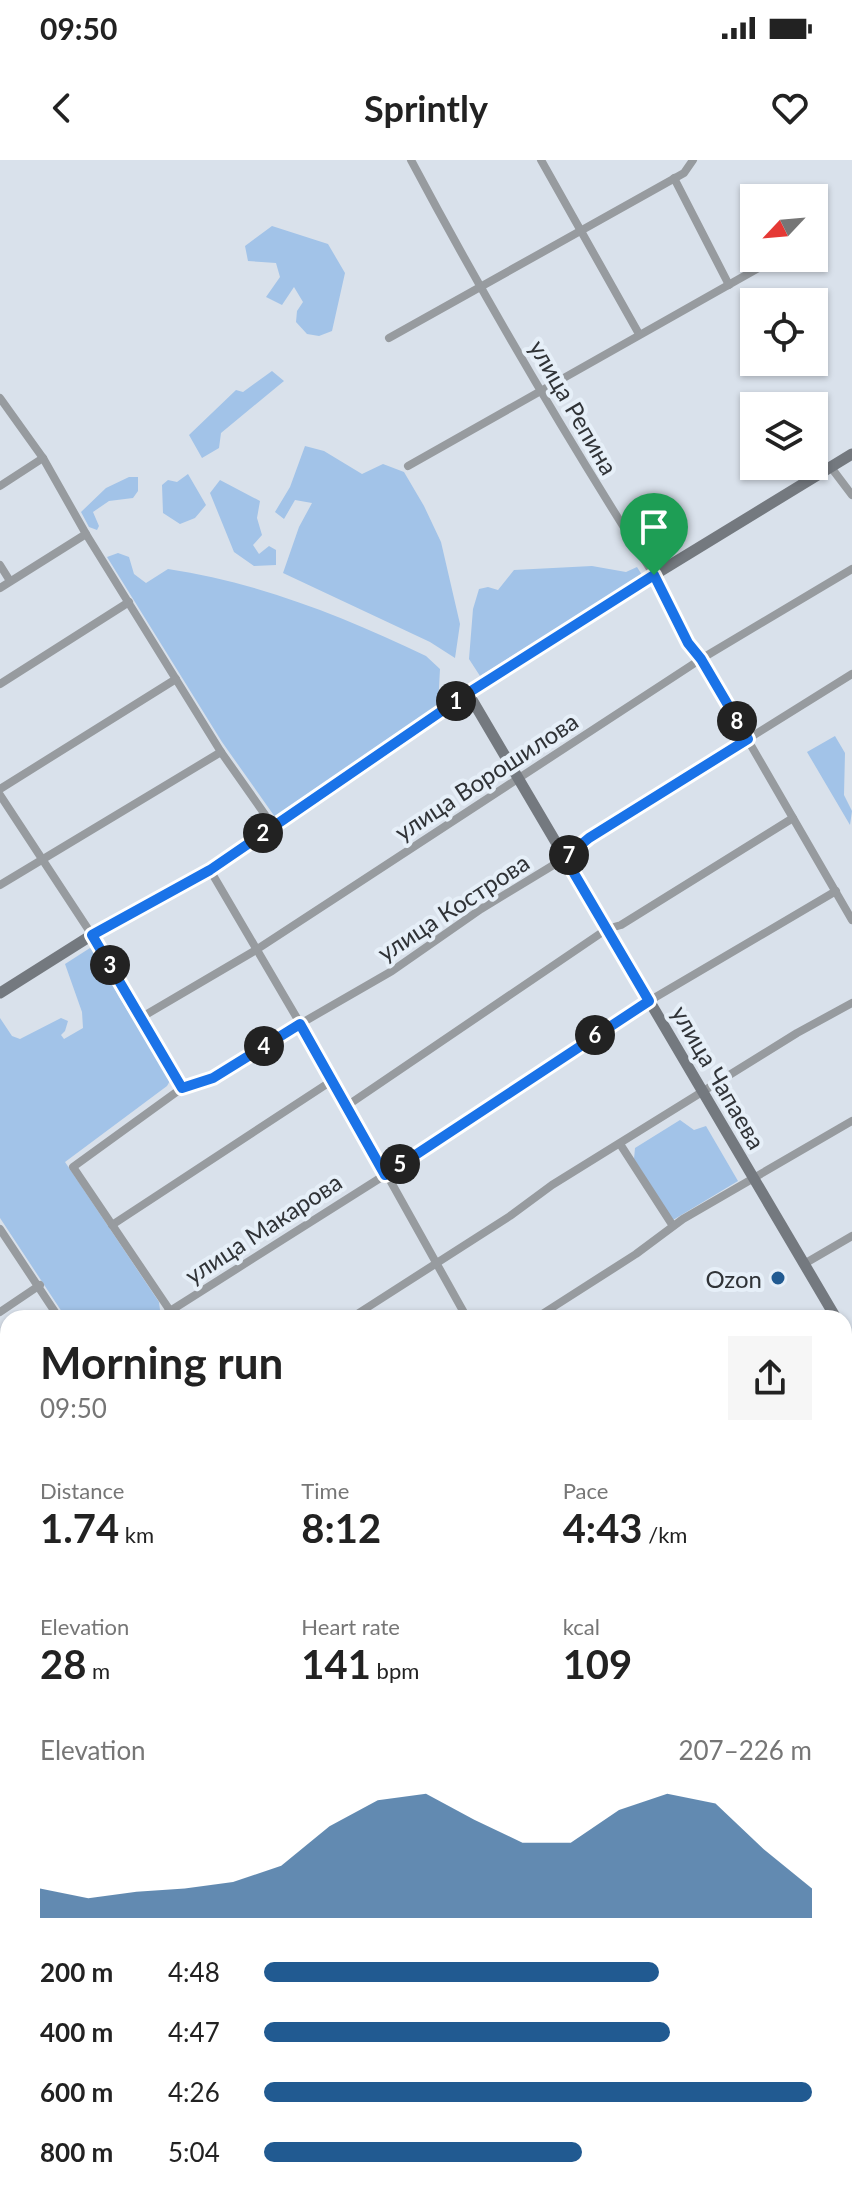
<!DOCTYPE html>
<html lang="en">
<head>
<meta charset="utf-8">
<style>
	body { margin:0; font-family:Lato,sans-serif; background:#f6f6f6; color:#222; height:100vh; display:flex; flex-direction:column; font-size:30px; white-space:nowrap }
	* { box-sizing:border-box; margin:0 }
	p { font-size:26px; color:#767676 }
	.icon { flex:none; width:44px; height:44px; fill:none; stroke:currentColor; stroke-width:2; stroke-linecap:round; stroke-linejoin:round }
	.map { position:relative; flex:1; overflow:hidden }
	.panel { position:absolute; left:0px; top:1150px; width:852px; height:888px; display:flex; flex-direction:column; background:#fff; border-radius:24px 24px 0 0; box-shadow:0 2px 6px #0004 }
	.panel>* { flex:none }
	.needle { width:52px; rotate:244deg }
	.tools { position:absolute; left:740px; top:24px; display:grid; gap:16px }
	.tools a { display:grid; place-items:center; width:88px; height:88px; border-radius:0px; background:#fff; box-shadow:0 2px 6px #0004; font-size:40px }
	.pin { position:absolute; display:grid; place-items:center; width:68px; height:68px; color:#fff; margin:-82px -34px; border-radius:50% 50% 50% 0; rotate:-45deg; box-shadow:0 0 8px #0007 }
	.pin .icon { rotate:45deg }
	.km { position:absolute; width:40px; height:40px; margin:-20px; border-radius:50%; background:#222; color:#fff; font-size:22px; line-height:40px; text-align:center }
	.round { display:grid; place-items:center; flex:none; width:84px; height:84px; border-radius:0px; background:#f6f6f6 }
	.headline { display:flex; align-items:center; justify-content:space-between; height:136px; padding:0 40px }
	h1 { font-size:44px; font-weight:700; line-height:60px }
	.figures { display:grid; grid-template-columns:repeat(3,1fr); gap:12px; height:136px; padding:8px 40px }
	.figures div { display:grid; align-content:center }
	.figures b { font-size:40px; font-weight:700 }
	.figures small { font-size:22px; font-weight:400 }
	.figures p { font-size:22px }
	.chart { height:224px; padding:16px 40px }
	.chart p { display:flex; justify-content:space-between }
	.chart svg { width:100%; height:144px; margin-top:8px; fill:#215a91; opacity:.7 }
	ul { padding:0 40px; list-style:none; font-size:26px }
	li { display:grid; grid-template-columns:128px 96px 1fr; align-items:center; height:60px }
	li i { height:20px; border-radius:10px; background:#215a91 }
	.status { display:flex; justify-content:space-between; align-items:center; height:56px; padding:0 40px; background:#fff; direction:ltr }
	.status svg { height:22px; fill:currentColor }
	header { display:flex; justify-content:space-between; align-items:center; height:104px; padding:0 40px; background:#fff; font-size:36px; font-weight:700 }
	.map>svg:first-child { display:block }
</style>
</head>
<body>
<div class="status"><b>09:50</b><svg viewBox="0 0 49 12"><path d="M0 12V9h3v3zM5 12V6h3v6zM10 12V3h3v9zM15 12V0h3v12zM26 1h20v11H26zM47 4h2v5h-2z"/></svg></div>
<header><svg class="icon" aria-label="back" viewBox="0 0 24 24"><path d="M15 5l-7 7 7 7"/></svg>Sprintly<svg class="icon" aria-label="heart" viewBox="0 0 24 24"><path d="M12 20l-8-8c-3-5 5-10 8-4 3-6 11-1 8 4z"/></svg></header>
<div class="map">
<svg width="852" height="2038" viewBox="0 0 852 2038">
	<rect width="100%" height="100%" fill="#d9e1eb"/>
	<g fill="#a2c3e8">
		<path d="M272,66L328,84L345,113L332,171L319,176L307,174L296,162L297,151L303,142L294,127L282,145L266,137L280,117L276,103L248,101L245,86Z"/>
		<path d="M272,211L284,221L221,273L219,288L202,298L189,275L236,230L243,232Z"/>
		<path d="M305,286L324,291L362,314L383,304L404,312L424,346L441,382L460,464L455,498L430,482L283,413L299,367L312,343L295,340L284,359L275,352L290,327Z"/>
		<path d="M188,314L206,345L195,358L180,364L163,353L162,325L168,320L177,322Z"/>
		<path d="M129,317H138V331L133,338L109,341L93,352L99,366L97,370L89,367L81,352L106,328Z"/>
		<path d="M220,320L260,341L257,358L262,375L253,385L259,394L269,386L276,390V405L254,406L234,392L210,333Z"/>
		<path d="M118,393L129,397L134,414L146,423L168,409C257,422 345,457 426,496L440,509L438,546L275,657L222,582L107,397Z"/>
		<path d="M592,406L626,412L637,407L642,415L480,516L469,499L473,449L479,429L488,427L498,430L514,410Z"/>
		<path d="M835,576L845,593L844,635L852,651L850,665L807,592Z"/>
		<path d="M90,788L96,792L119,837L171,919L167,926L65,1002L159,1142L160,1150L148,1158H66L0,1058V858L12,876L20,879L61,858L68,861L65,871L61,875L64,879L83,868L82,852L65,804Z"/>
		<path d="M680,960L694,970L706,966L738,1021L673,1060L634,999L635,988Z"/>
		<path d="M8,1740V2030H28L15,2038H0V1764L6,1760L0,1751V1742Z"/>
		<path d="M88,2030H119L114,2038L78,2037Z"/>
		<path d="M131,2030H261L266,2038H138Z"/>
	</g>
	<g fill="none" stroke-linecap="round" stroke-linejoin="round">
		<g stroke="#979b9f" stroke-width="8">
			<path d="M411,0C486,141 568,280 654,415C671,442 680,473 701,499L852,760"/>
			<path d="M541,0L639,174"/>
			<path d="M674,18L729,125"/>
			<path d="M389,178L684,13L693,0"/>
			<path d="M0,238L43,298L86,374L221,592L273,666"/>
			<path d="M408,306L762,106"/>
			<path d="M830,306L852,335"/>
			<path d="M0,326L43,298"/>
			<path d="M0,405L10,421"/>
			<path d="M0,428L86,374"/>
			<path d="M0,524L129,442"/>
			<path d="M0,629L176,519"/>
			<path d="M0,635L92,775L182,928"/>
			<path d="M210,710L348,945L467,1158"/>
			<path d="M0,725L221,592"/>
			<path d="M142,857L256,790L701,499L852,409"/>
			<path d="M348,945L607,769L621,765L793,658"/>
			<path d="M620,984L673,1066"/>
			<path d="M112,1065L333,920"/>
			<path d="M0,1069L59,1158"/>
			<path d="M804,1104L852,1076"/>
			<path d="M0,1152L40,1125"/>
			<path d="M159,1158L385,1015L649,841L836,731"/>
			<path d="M175,1158L73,1007L182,928L213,918L300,864L392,811L481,749L565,698L589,678L852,514"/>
			<path d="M351,1158L510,1056L552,1025L797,873L852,843"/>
			<path d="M536,1158L636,1094L683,1059L852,961"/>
			<path d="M844,1200L852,1196"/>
			<path d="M0,1256L8,1267"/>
			<path d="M844,1382L852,1396"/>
			<path d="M0,1392L8,1387"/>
			<path d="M0,1440L8,1452"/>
			<path d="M0,1618L8,1630"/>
			<path d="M0,1738L8,1735"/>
			<path d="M271,2030L276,2038"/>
			<path d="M510,2030L516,2038"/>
			<path d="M772,2030L778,2038"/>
		</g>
		<g stroke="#74797f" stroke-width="11">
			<path d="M468,533L836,1158"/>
			<path d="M0,833L92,775L210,710L468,533L654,415L852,294"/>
			<path d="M844,1172L852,1186"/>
			<path d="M844,1538L852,1534"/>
			<path d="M52,2038L65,2030"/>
		</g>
	</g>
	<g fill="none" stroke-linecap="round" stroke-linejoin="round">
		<g stroke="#fff" stroke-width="16">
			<path id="route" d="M654,415L688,483L701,499L748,579L589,678L565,698L649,841L385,1015L300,864L213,918L182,928L92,775L210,710L468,533Z"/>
		</g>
		<use href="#route" stroke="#1a73e8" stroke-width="10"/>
	</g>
	<circle fill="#215a91" stroke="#e6eff8" stroke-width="3" cx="778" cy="1118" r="8"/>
	<g text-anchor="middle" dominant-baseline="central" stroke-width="8" stroke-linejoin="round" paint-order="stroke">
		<g font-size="24" fill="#303337" stroke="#e6eff8">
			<text transform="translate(574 247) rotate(60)">улица Репина</text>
			<text transform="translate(486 616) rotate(-33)">улица Ворошилова</text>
			<text transform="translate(453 747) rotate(-33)">улица Кострова</text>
			<text transform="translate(719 917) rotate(60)">улица Чапаева</text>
			<text transform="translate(263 1068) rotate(-33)">улица Макарова</text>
		</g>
		<g font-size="24" fill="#303337" stroke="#e6eff8" text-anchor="end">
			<text x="762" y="1118">Ozon</text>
		</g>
	</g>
</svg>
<div class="tools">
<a><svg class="needle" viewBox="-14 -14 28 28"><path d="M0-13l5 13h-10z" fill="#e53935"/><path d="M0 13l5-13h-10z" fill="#767676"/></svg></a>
<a><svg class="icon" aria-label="locate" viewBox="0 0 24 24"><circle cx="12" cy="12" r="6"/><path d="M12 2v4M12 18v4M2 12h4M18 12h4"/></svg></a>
<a><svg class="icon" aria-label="layers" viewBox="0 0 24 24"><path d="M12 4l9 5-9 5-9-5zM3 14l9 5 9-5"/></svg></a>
</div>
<div class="pin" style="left:654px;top:415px;background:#1e9e55"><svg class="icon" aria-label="arrive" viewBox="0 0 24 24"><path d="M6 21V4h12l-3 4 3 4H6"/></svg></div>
<b class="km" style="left:456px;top:541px">1</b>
<b class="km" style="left:263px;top:673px">2</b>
<b class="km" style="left:110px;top:805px">3</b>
<b class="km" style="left:264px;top:886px">4</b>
<b class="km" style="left:400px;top:1004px">5</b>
<b class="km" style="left:595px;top:875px">6</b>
<b class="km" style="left:569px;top:695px">7</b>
<b class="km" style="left:737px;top:561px">8</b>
<section class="panel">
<div class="headline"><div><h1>Morning run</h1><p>09:50</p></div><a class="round"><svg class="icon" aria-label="share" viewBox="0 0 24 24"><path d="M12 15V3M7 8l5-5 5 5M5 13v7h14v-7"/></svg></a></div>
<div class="figures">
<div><p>Distance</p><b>1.74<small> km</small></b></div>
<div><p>Time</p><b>8:12</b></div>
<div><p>Pace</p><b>4:43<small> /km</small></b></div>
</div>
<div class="figures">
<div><p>Elevation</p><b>28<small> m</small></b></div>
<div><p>Heart rate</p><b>141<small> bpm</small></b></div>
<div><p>kcal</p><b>109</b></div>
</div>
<div class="chart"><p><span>Elevation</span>207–226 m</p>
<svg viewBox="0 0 160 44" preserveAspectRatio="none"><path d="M0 44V35L10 38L20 36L30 35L40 33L50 28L60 16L70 8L80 6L90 14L100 21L110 21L120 11L130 6L140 9L150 23L160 35V44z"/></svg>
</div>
<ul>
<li><b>200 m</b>4:48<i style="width:72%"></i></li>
<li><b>400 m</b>4:47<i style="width:74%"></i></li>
<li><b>600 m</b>4:26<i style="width:100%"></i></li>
<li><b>800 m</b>5:04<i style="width:58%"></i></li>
</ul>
</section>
</div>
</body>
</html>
